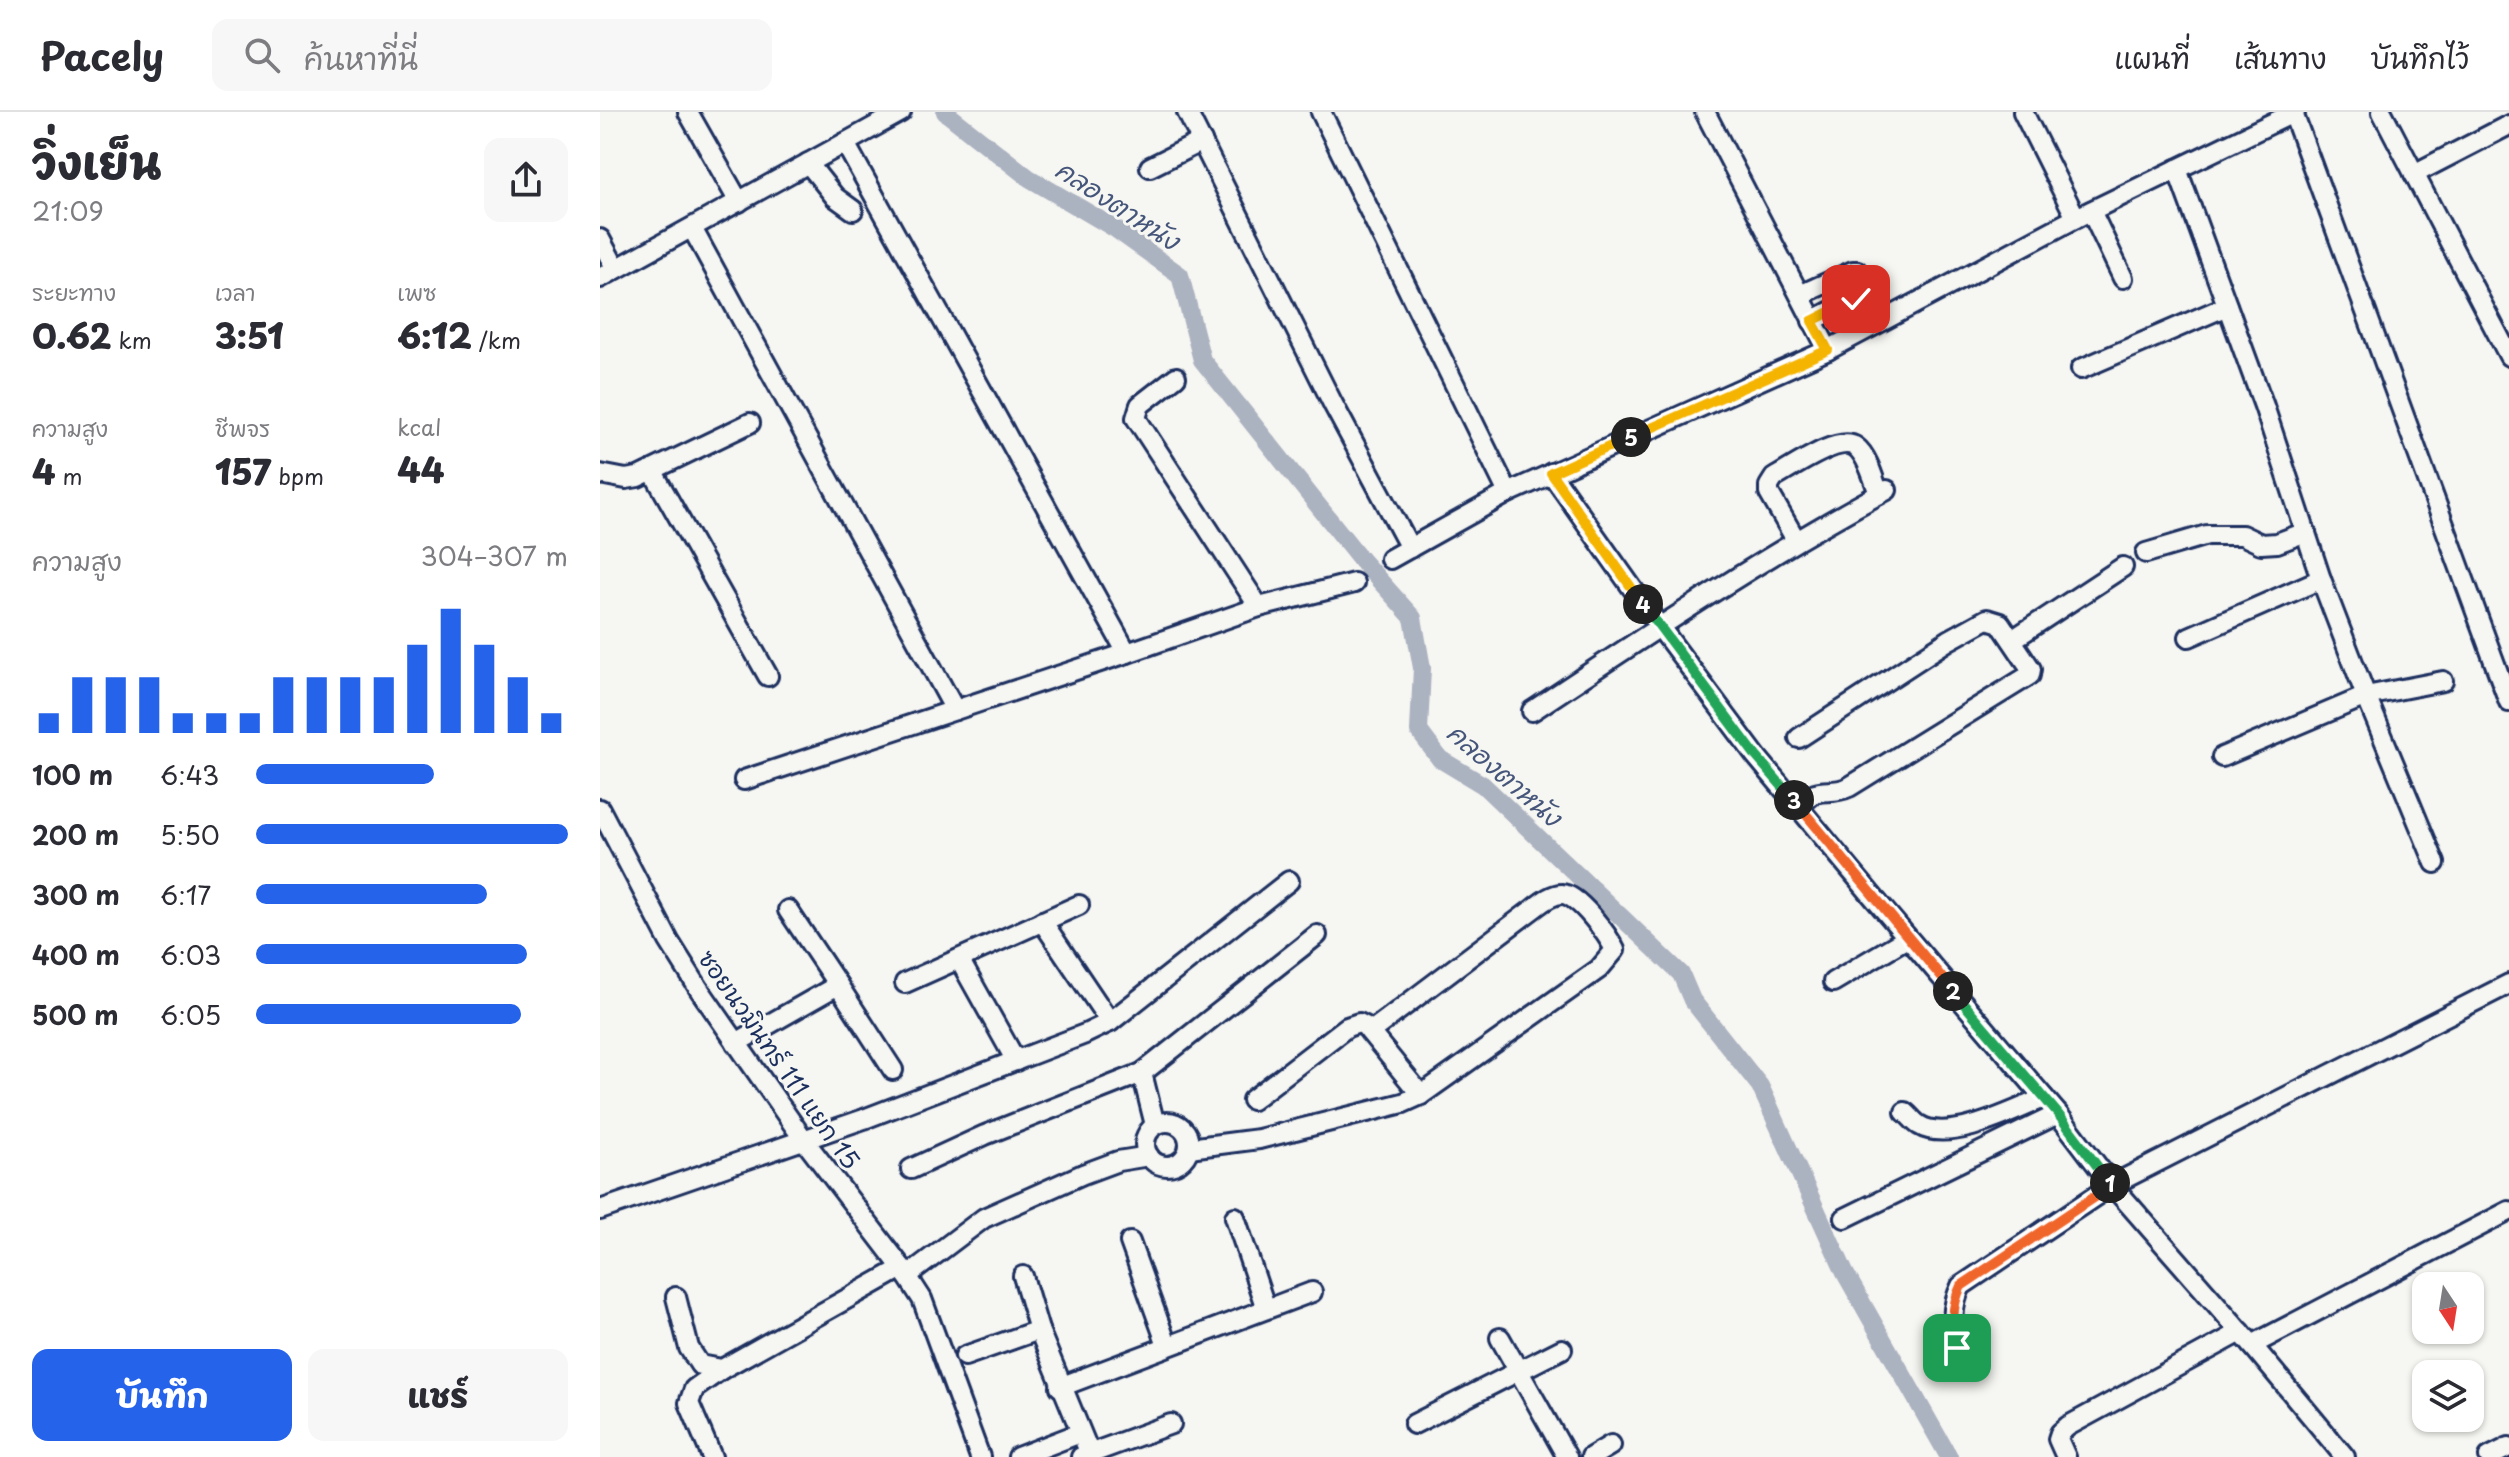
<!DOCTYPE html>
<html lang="th">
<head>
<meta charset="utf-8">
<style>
	body { margin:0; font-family:"Playpen Sans","Playpen Sans Thai",sans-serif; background:#f7f7f7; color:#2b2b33; height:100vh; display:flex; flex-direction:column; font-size:30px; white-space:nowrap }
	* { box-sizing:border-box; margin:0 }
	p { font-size:26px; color:#7c7c81 }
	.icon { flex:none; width:44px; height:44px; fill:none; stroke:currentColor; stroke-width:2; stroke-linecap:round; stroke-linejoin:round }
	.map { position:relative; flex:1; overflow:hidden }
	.panel { display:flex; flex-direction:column; background:#fff; width:600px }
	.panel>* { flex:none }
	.needle { width:52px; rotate:168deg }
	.tools { position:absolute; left:1812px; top:1160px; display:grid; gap:16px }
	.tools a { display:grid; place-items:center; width:72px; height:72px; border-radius:16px; background:#fff; box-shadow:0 2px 6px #0004; font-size:40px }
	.pin { position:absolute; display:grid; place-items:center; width:68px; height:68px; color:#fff; margin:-34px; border-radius:16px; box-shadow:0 4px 12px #0006 }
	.km { position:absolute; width:40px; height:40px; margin:-20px; border-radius:50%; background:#222; color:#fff; font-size:22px; line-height:40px; text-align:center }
	.round { display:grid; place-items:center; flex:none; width:84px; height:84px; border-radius:16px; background:#f7f7f7 }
	.headline { display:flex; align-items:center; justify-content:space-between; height:136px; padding:0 32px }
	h1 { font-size:44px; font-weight:800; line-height:60px }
	.figures { display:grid; grid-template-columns:repeat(3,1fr); gap:12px; height:136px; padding:8px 32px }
	.figures div { display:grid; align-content:center }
	.figures b { font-size:34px; font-weight:800 }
	.figures small { font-size:22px; font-weight:400 }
	.figures p { font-size:22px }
	.chart { height:224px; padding:16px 32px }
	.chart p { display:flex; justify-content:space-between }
	.chart svg { width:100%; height:144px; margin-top:8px; stroke:#2563eb; stroke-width:6 }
	.action { display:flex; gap:16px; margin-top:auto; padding:16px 32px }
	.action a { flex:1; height:92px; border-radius:16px; background:#2563eb; color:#fff; font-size:32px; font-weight:800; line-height:92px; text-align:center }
	.action a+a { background:#f7f7f7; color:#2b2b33 }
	ul { padding:0 32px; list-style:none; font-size:26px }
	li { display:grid; grid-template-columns:128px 96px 1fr; align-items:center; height:60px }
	li i { height:20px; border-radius:10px; background:#2563eb }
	header { display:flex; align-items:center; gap:48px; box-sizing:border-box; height:112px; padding:0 40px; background:#fff; border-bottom:2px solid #e1e1e2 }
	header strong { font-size:38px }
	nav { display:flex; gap:44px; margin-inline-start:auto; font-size:28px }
	.search { width:560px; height:72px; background:#f7f7f7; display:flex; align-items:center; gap:20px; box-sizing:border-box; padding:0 28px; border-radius:16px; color:#7c7c81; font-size:30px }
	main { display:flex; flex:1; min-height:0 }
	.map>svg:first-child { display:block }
</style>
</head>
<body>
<header>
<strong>Pacely</strong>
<div class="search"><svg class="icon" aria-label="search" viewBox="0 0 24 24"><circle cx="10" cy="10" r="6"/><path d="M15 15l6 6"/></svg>ค้นหาที่นี่</div>
<nav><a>แผนที่</a><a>เส้นทาง</a><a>บันทึกไว้</a></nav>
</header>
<main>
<section class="panel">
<div class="headline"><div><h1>วิ่งเย็น</h1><p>21:09</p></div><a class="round"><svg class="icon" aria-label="share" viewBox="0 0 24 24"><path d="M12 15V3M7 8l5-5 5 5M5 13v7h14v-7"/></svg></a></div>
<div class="figures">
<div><p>ระยะทาง</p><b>0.62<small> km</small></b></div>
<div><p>เวลา</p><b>3:51</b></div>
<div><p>เพซ</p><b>6:12<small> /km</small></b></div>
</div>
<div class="figures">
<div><p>ความสูง</p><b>4<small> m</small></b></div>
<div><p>ชีพจร</p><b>157<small> bpm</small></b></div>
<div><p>kcal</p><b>44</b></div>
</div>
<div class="chart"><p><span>ความสูง</span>304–307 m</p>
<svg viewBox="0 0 160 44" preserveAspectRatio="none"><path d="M5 44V38M15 44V27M25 44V27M35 44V27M45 44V38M55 44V38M65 44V38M75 44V27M85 44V27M95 44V27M105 44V27M115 44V17M125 44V6M135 44V17M145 44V27M155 44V38"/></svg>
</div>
<ul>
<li><b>100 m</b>6:43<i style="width:57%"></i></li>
<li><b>200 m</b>5:50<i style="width:100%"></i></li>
<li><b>300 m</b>6:17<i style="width:74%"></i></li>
<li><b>400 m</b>6:03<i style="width:87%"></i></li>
<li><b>500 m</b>6:05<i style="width:85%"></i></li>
</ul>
<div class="action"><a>บันทึก</a><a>แชร์</a></div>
</section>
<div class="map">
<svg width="1909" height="1345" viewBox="0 0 1909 1345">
	<rect width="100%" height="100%" fill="#f6f6f2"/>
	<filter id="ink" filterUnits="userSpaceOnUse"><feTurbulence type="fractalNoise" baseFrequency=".0125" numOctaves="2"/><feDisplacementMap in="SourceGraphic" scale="16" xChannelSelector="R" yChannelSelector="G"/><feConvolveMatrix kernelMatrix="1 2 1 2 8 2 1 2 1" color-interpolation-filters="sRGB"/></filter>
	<g filter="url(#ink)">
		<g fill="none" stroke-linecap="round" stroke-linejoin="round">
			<path stroke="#abb2c0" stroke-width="18" d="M345,0L429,66L514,116L580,163L602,248L763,450L813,506L822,556L819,619L840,647L883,673L1081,862L1092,888L1160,974L1245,1161L1349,1345"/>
			<g stroke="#1b2f5e" stroke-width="24">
				<g id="minor">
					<path d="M88,0L139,90"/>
					<path d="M587,0L733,292L810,436"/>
					<path d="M721,0L908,381"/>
					<path d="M1105,0L1228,238"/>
					<path d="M1423,0L1476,106"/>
					<path d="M1782,0L1909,244"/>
					<path d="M1693,1L1909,590"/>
					<path d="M245,31L527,541"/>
					<path d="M208,51L235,85L253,98"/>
					<path d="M550,55L602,29"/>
					<path d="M1577,57L1664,294L1721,467L1766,584L1835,751"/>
					<path d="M1814,62L1909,13"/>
					<path d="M1491,99L1523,166"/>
					<path d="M92,116L355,598"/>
					<path d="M0,127L16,157"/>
					<path d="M0,166L301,0"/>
					<path d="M1200,183L1253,159H1257L1268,176L1266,181L1212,209"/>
					<path d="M1481,257L1627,194"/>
					<path d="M576,265L540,293L536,306L659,495"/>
					<path d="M53,360L168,564"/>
					<path d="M951,361L1059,514L1156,644L1274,786L1458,1002L1512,1073L1652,1233L1745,1345"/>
					<path d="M0,362L26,367L38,365L150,311"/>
					<path d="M1196,428L1169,381V374L1174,366C1191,357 1239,322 1256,335C1268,344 1274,369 1279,382"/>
					<path d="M1546,441L1607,423H1642L1661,432L1677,431L1706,420"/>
					<path d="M790,447L908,381L1228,238L1476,106L1695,0"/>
					<path d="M1589,525L1721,467"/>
					<path d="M1412,528L1523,455"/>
					<path d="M932,599C1048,522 1164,444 1287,378"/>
					<path d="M1199,626L1349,528L1387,507L1400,511L1431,557L1430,563L1249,675C1234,682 1226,677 1215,681C1210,684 1204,690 1200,695"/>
					<path d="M1622,645L1766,584L1843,569"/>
					<path d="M144,668L527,541L659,495L754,471"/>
					<path d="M0,697L69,829L99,877L204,1028L302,1156L322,1187L380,1345"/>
					<path d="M188,798L238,873"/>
					<path d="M442,809L510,910"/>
					<path d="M359,847L416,949"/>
					<path d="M1233,870L1307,826"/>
					<path d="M305,871L479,793"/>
					<path d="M136,931L238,873L293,958"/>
					<path d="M542,961L555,1013"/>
					<path d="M652,988L747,915L759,911L765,914L821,983"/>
					<path d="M1305,1000C1310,1004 1314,1010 1319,1013C1349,1032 1415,998 1444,986"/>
					<circle cx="567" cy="1032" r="22"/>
					<path d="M589,1036L659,1027L803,991L821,983L999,857L1015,838C1008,823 978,782 962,782C951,782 941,791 933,797L770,920"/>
					<path d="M311,1057L385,1023L542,961L717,823"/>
					<path d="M0,1098L264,1007L485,922L510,910L689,769"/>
					<path d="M635,1105L666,1197"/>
					<path d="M1245,1106L1458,1002"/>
					<path d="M530,1130L567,1233"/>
					<path d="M307,1164L384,1106L483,1062L518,1049L549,1044"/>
					<path d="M423,1164L439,1218L490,1342"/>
					<path d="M76,1185L89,1236L100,1253L122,1257L302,1156"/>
					<path d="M900,1226L967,1345"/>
					<path d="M1652,1233L1909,1099"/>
					<path d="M1357,1236C1352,1214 1351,1195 1361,1174L1512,1073L1909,872"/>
					<path d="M365,1244L439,1218"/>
					<path d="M460,1275L712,1180"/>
					<path d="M814,1312L962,1237"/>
					<path d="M112,1345L89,1291L94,1277L122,1257"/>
					<path d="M418,1345L480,1321"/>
					<path d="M481,1345L571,1312"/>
					<path d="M991,1345L1011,1333"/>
					<path d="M1466,1345L1458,1327L1460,1321L1468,1314L1641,1220"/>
					<path d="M1889,1345L1909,1335"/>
				</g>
			</g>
			<use href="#minor" stroke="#f6f6f2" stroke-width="18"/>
		</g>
	</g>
	<g fill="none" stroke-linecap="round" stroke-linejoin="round" filter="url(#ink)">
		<g stroke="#fff" stroke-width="16">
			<path id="split-1" d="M1357,1236C1352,1214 1351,1195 1361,1174L1512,1073L1510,1071"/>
		</g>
		<g stroke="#fff" stroke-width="16">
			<path id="split-2" d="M1353,879L1458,1002L1510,1071"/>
		</g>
		<g stroke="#fff" stroke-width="16">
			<path id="split-3" d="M1194,688L1353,879"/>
		</g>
		<g stroke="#fff" stroke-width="16">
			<path id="split-4" d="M1043,492L1156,644L1194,688"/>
		</g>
		<g stroke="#fff" stroke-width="16">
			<path id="split-5" d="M1031,325L951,361L1043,492"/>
		</g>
		<g stroke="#fff" stroke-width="16">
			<path id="split-6" d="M1031,325L1228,238L1212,209L1256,187"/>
		</g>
		<use href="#split-1" stroke="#f0652b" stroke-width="10"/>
		<use href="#split-2" stroke="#22a559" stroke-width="10"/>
		<use href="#split-3" stroke="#f0652b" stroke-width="10"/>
		<use href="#split-4" stroke="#22a559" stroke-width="10"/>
		<use href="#split-5" stroke="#f5b400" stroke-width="10"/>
		<use href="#split-6" stroke="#f5b400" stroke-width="10"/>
	</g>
	<g text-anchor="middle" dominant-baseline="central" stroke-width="6" stroke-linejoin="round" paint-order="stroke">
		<g font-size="24" fill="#1b2f5e" stroke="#f6f6f2">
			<text transform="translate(180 947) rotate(55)">ซอยนวมินทร์ 111 แยก 15</text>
		</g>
		<g font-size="26" font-style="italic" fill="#46567b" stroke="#f6f6f2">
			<text transform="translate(518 92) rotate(33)">คลองตาหนัง</text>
			<text transform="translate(905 662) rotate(41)">คลองตาหนัง</text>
		</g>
	</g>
</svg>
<div class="tools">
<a><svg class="needle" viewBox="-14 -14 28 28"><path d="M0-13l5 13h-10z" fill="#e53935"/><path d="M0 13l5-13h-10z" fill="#7c7c81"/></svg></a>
<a><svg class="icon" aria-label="layers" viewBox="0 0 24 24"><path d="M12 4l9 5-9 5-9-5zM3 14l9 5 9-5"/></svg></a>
</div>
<div class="pin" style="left:1357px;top:1236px;background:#1e9e55"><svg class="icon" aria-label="arrive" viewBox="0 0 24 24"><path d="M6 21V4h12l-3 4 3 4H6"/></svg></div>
<div class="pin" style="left:1256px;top:187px;background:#d93025"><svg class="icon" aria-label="check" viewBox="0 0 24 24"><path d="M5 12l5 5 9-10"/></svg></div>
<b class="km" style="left:1510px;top:1071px">1</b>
<b class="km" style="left:1353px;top:879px">2</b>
<b class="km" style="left:1194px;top:688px">3</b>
<b class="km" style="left:1043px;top:492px">4</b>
<b class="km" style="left:1031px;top:325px">5</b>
</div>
</main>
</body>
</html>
